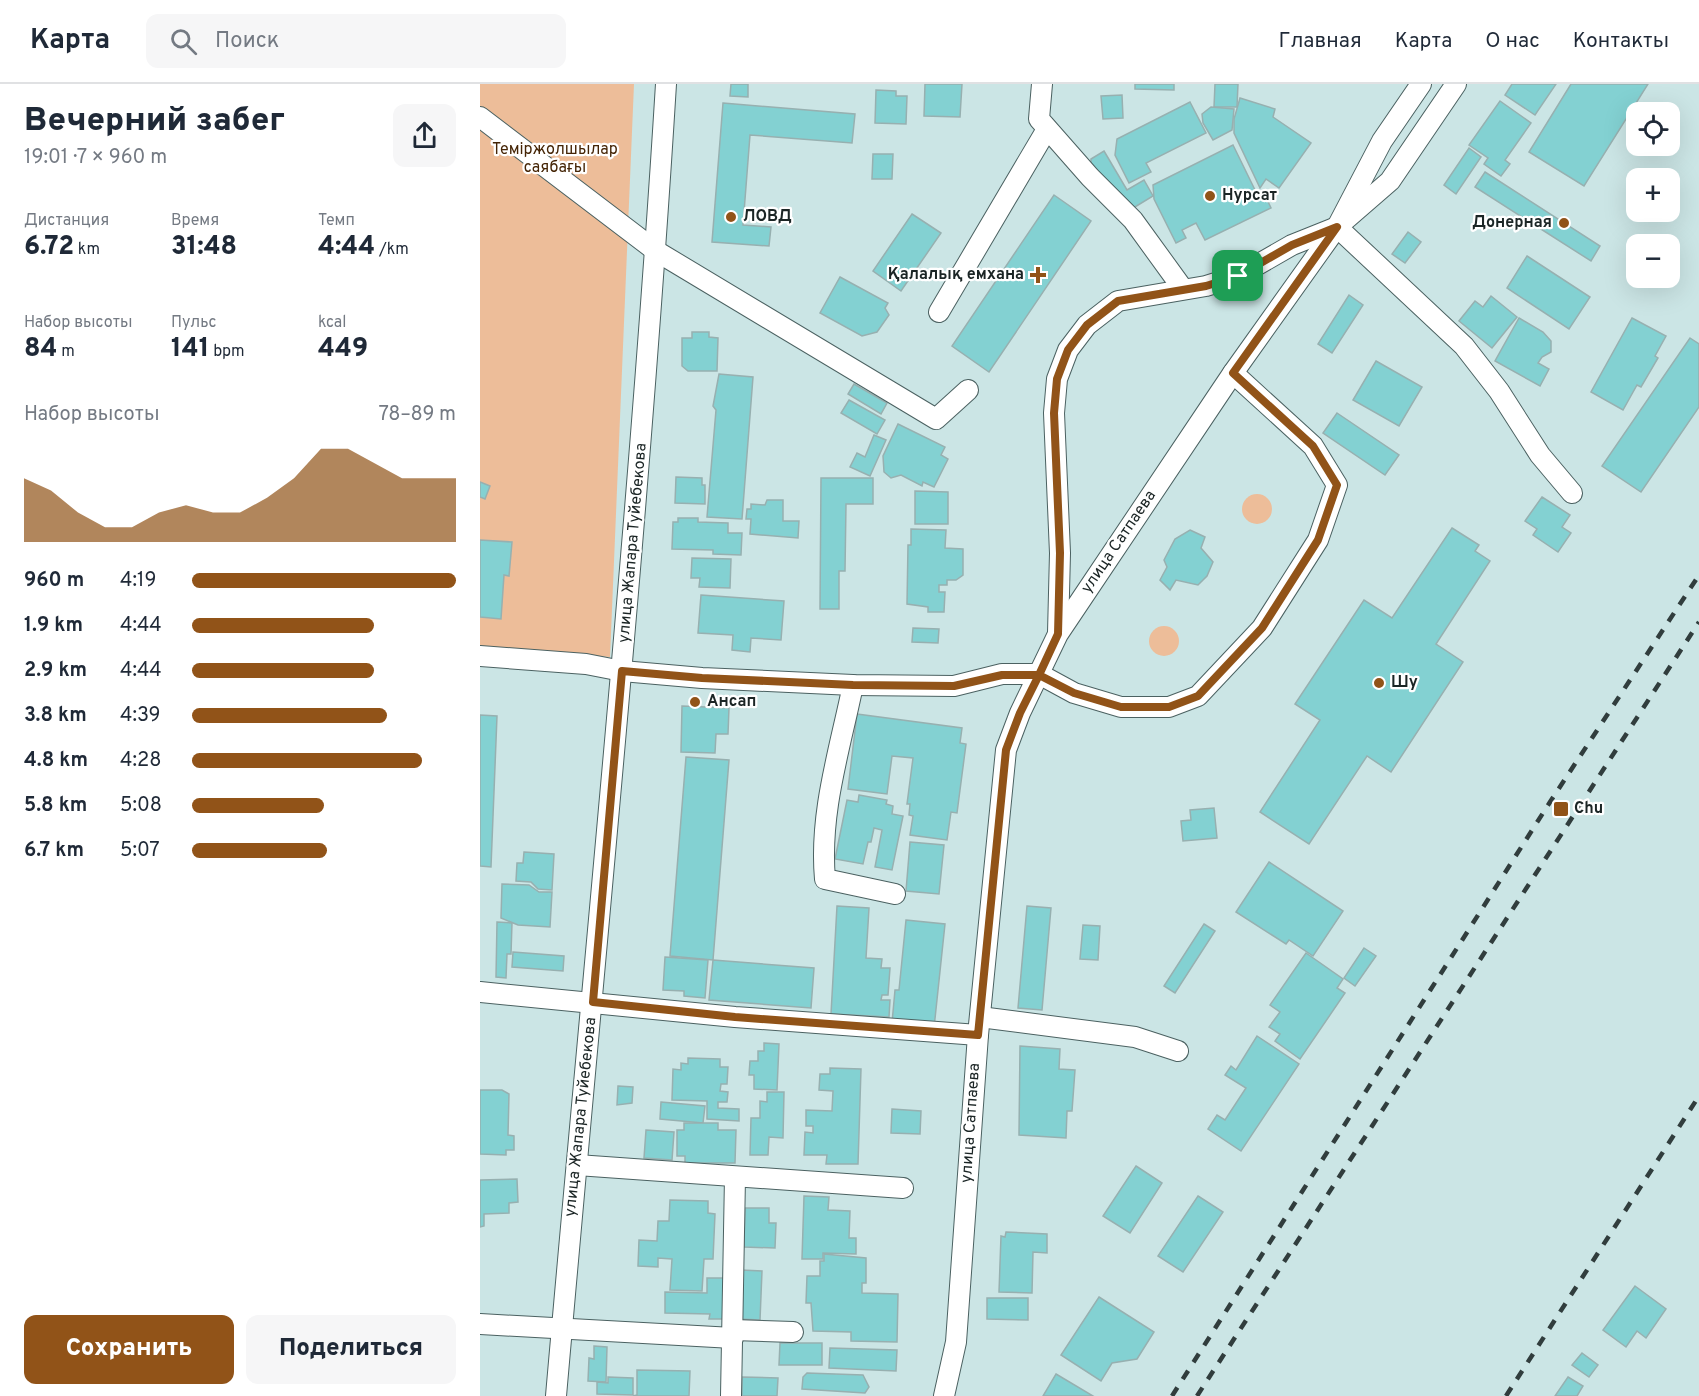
<!DOCTYPE html>
<html lang="ru">
<head>
<meta charset="utf-8">
<style>
	body { margin:0; font-family:Overpass,sans-serif; background:#f6f6f7; color:#1f2937; height:100vh; display:flex; flex-direction:column; font-size:22px; white-space:nowrap }
	* { box-sizing:border-box; margin:0 }
	p { font-size:20px; color:#747a83 }
	.icon { flex:none; width:33px; height:33px; fill:none; stroke:currentColor; stroke-width:2; stroke-linecap:round; stroke-linejoin:round }
	.map { position:relative; flex:1; overflow:hidden }
	.panel { display:flex; flex-direction:column; background:#fff; width:480px }
	.panel>* { flex:none }
	.buttons { position:absolute; left:1146px; top:18px; display:grid; gap:12px }
	.buttons a { display:grid; place-items:center; width:54px; height:54px; border-radius:12px; background:#fff; box-shadow:0 6px 24px #0002; font-size:30px }
	.pin { position:absolute; display:grid; place-items:center; width:51px; height:51px; color:#fff; margin:-26px; border-radius:12px; box-shadow:0 3px 9px #0006 }
	.round { display:grid; place-items:center; flex:none; width:63px; height:63px; border-radius:12px; background:#f6f6f7 }
	.headline { display:flex; align-items:center; justify-content:space-between; height:102px; padding:0 24px }
	h1 { font-size:33px; font-weight:800; line-height:45px }
	.stats { display:grid; grid-template-columns:repeat(3,1fr); gap:9px; height:102px; padding:6px 24px }
	.stats div { display:grid; align-content:center }
	.stats b { font-size:26px; font-weight:800 }
	.stats small { font-size:16px; font-weight:400 }
	.stats p { font-size:16px }
	.chart { height:168px; padding:12px 24px }
	.chart p { display:flex; justify-content:space-between }
	.chart svg { width:100%; height:108px; margin-top:6px; fill:#915318; opacity:.7 }
	.cta { display:flex; gap:12px; margin-top:auto; padding:12px 24px }
	.cta a { flex:1; height:69px; border-radius:12px; background:#915318; color:#fff; font-size:24px; font-weight:800; line-height:69px; text-align:center }
	.cta a+a { background:#f6f6f7; color:#1f2937 }
	ul { padding:0 24px; list-style:none; font-size:20px }
	li { display:grid; grid-template-columns:96px 72px 1fr; align-items:center; height:45px }
	li i { height:15px; border-radius:8px; background:#915318 }
	header { display:flex; align-items:center; gap:36px; box-sizing:border-box; height:84px; padding:0 30px; background:#fff; border-bottom:2px solid #e0e1e3 }
	header strong { font-size:28px }
	nav { display:flex; gap:33px; margin-inline-start:auto; font-size:21px }
	.search { width:420px; height:54px; background:#f6f6f7; display:flex; align-items:center; gap:15px; box-sizing:border-box; padding:0 21px; border-radius:12px; color:#747a83; font-size:22px }
	main { display:flex; flex:1; min-height:0 }
	.map>svg:first-child { display:block }
</style>
</head>
<body>
<header>
<strong>Карта</strong>
<div class="search"><svg class="icon" aria-label="search" viewBox="0 0 24 24"><circle cx="10" cy="10" r="6"/><path d="M15 15l6 6"/></svg>Поиск</div>
<nav><a>Главная</a><a>Карта</a><a>О нас</a><a>Контакты</a></nav>
</header>
<main>
<section class="panel">
<div class="headline"><div><h1>Вечерний забег</h1><p>19:01 · 7 × 960 m</p></div><a class="round"><svg class="icon" aria-label="share" viewBox="0 0 24 24"><path d="M12 15V3M7 8l5-5 5 5M5 13v7h14v-7"/></svg></a></div>
<div class="stats">
<div><p>Дистанция</p><b>6.72<small> km</small></b></div>
<div><p>Время</p><b>31:48</b></div>
<div><p>Темп</p><b>4:44<small> /km</small></b></div>
</div>
<div class="stats">
<div><p>Набор высоты</p><b>84<small> m</small></b></div>
<div><p>Пульс</p><b>141<small> bpm</small></b></div>
<div><p>kcal</p><b>449</b></div>
</div>
<div class="chart"><p><span>Набор высоты</span>78–89 m</p>
<svg viewBox="0 0 160 44" preserveAspectRatio="none"><path d="M0 44V18L10 23L20 32L30 38L40 38L50 32L60 29L70 32L80 32L90 26L100 18L110 6L120 6L130 12L140 18L150 18L160 18V44z"/></svg>
</div>
<ul>
<li><b>960 m</b>4:19<i style="width:100%"></i></li>
<li><b>1.9 km</b>4:44<i style="width:69%"></i></li>
<li><b>2.9 km</b>4:44<i style="width:69%"></i></li>
<li><b>3.8 km</b>4:39<i style="width:74%"></i></li>
<li><b>4.8 km</b>4:28<i style="width:87%"></i></li>
<li><b>5.8 km</b>5:08<i style="width:50%"></i></li>
<li><b>6.7 km</b>5:07<i style="width:51%"></i></li>
</ul>
<div class="cta"><a>Сохранить</a><a>Поделиться</a></div>
</section>
<div class="map">
<svg width="1219" height="1312" viewBox="0 0 1219 1312">
	<rect width="100%" height="100%" fill="#cbe5e5"/>
	<g fill="#edbd99">
		<path d="M0,0H154L130,573L0,563Z"/>
		<circle cx="777" cy="425" r="15"/>
		<circle cx="684" cy="557" r="15"/>
	</g>
	<g fill="#83d1d2" stroke="#97b0b0" stroke-width="1.5">
		<path d="M251,0H268V13L250,12Z"/>
		<path d="M445,0H482L480,33L444,32Z"/>
		<path d="M655,0H694V6L655,5Z"/>
		<path d="M735,0H758L757,23H734Z"/>
		<path d="M1032,0H1076L1055,31L1025,11Z"/>
		<path d="M1091,0H1168L1104,102L1049,68Z"/>
		<path d="M396,6L416,7V12H427L426,40L395,39Z"/>
		<path d="M642,11L643,34L623,35L621,12Z"/>
		<path d="M760,14L795,25L793,33L831,59L799,104L786,95L780,104L754,49V35Z"/>
		<path d="M1020,17L1051,39L1025,76L1030,80L1021,92L1004,80L1008,74L989,61Z"/>
		<path d="M710,18L726,49L666,79L671,88L649,99L635,71L637,55Z"/>
		<path d="M243,19L375,30L372,59L270,51L263,141L291,143L289,162L232,158Z"/>
		<path d="M731,23L754,25L752,46L733,56L723,39L722,30Z"/>
		<path d="M753,61L777,110L783,107L791,124L725,156L716,139L702,146L706,154L696,159L674,115L673,101Z"/>
		<path d="M989,64L1001,73L976,110L964,101Z"/>
		<path d="M624,67L647,106L664,96L673,112L650,126L611,81V75Z"/>
		<path d="M393,70H413L412,95H392Z"/>
		<path d="M1005,88L1120,162L1111,177L995,103Z"/>
		<path d="M574,111L611,137L509,288L472,262Z"/>
		<path d="M432,130L461,149L421,207L393,187Z"/>
		<path d="M928,148L941,158L925,179L912,170Z"/>
		<path d="M1047,172L1110,213L1089,245L1027,204Z"/>
		<path d="M360,193L408,219L405,224L409,231L397,248L382,252L340,229Z"/>
		<path d="M869,211L883,221L852,269L838,260Z"/>
		<path d="M1011,212L1037,233L1012,264L979,237L995,217L1003,223Z"/>
		<path d="M1039,234L1063,248L1071,257V268L1062,273L1058,279L1069,285L1060,302L1015,277Z"/>
		<path d="M1152,234L1186,252L1175,272L1178,274L1161,303L1157,301L1143,326L1111,308Z"/>
		<path d="M212,248H229V253L238,254L237,287H208L202,282V254H212Z"/>
		<path d="M1210,254L1219,260V323L1161,408L1122,382Z"/>
		<path d="M896,277L942,303L919,342L873,316Z"/>
		<path d="M239,290L273,293L262,435L227,433L236,326L233,322Z"/>
		<path d="M374,300L407,319L401,330L368,310Z"/>
		<path d="M369,316L405,336L397,350L361,329Z"/>
		<path d="M857,329L919,371L905,391L843,349Z"/>
		<path d="M418,340L465,363L461,371L468,375L454,403L443,398L442,402L421,391L411,394L404,388L403,372Z"/>
		<path d="M394,351L406,356L390,392L370,383L377,369L385,373Z"/>
		<path d="M196,393L222,394V401H225V420L195,419Z"/>
		<path d="M341,394H393V420H366L365,487H359V525H340Z"/>
		<path d="M0,398L10,402L5,415L0,413Z"/>
		<path d="M435,407L468,408V440H435Z"/>
		<path d="M1062,413L1090,431L1082,443L1091,449L1078,468L1053,451L1057,445L1045,437Z"/>
		<path d="M287,416H303V437H319L318,454L270,450L271,435H266L267,425H271V420L285,421Z"/>
		<path d="M198,434H218V438L248,439V449H262L261,471L233,470V466L192,465L193,438H198Z"/>
		<path d="M972,444L999,461L995,467L1010,477L956,560L983,578L911,688L887,672L829,760L780,728L840,636L815,620L884,516L912,534Z"/>
		<path d="M431,445L466,446L465,464L483,465V491L476,496H467V501H459V508H465L464,528H448V523L427,520L428,461H431Z"/>
		<path d="M710,446L725,453L721,464L733,478L727,492L718,501L696,496L690,506L680,496L687,483L684,476L695,455Z"/>
		<path d="M0,456L32,458L29,492L24,491L21,535L0,533Z"/>
		<path d="M212,474L251,475L250,504L219,503L220,494H211Z"/>
		<path d="M221,511L304,517L301,556L271,554L270,568L252,566L253,551L218,549Z"/>
		<path d="M433,544L459,545L458,559L432,558Z"/>
		<path d="M202,622L249,624L248,650H236L235,669L201,668Z"/>
		<path d="M377,630L482,644L480,659L486,660L477,729L471,728L467,756L430,751L433,732L429,731L430,720H427L433,674L412,672L407,710L368,705Z"/>
		<path d="M0,631L17,632L11,783L0,782Z"/>
		<path d="M206,673L249,676L233,876L190,872Z"/>
		<path d="M379,711L407,716L406,720L413,722L412,730L423,732L412,786L395,783L402,746L394,744L391,758H388L383,780L355,775L367,716L378,718Z"/>
		<path d="M734,724L737,754L703,757L701,737L711,736L710,726Z"/>
		<path d="M430,758L464,761L459,810L426,807Z"/>
		<path d="M44,768L74,770L72,806L58,805L51,798L36,797L37,779H43Z"/>
		<path d="M789,778L863,827L833,872L809,856L806,860L756,828Z"/>
		<path d="M22,800L49,801L59,808H72L70,843L38,841L21,834Z"/>
		<path d="M357,822L389,824L386,874L402,875L401,884H410L408,911H402L401,916H410L409,933L351,930Z"/>
		<path d="M547,822L571,824L562,926L538,924Z"/>
		<path d="M426,836L465,840L454,944L412,939L415,906H419Z"/>
		<path d="M17,838L32,839L31,870H27L26,894L16,893Z"/>
		<path d="M724,840L735,847L695,909L684,902Z"/>
		<path d="M603,841L620,842L618,876L600,875Z"/>
		<path d="M884,864L896,872L875,902L864,894Z"/>
		<path d="M33,868L84,872L83,887L32,883Z"/>
		<path d="M826,869L863,895L857,904L865,909L820,975L795,957L800,950L789,943L800,928L790,921Z"/>
		<path d="M185,873L228,876L225,914L204,912V907L183,906Z"/>
		<path d="M233,876L334,884L331,924L229,916Z"/>
		<path d="M777,952L819,980L761,1067L728,1045L737,1031L745,1036L766,1004L745,991L751,982L756,986Z"/>
		<path d="M284,959L299,960L297,1006L274,1005V991H269L270,977H278V967H284Z"/>
		<path d="M540,962L580,965L579,985L595,986L592,1027H587L586,1054L539,1051Z"/>
		<path d="M208,974L240,975V983H248L247,1000H241L240,1007L248,1008L247,1018H238V1024L259,1025V1037L227,1035V1017L192,1016L193,985L201,986V979L208,980Z"/>
		<path d="M350,984L381,985L378,1080H346L347,1071H324L325,1048L333,1049V1042H326V1026L352,1027L353,1007L339,1006L340,990H350Z"/>
		<path d="M138,1002L153,1003L152,1019L137,1021Z"/>
		<path d="M0,1006H22L29,1010L28,1051L34,1052V1066H26V1071L0,1070Z"/>
		<path d="M287,1008H304L303,1054L289,1053L288,1071H270L271,1034H280V1017L287,1018Z"/>
		<path d="M181,1018L225,1022L223,1039L180,1035Z"/>
		<path d="M412,1025L441,1027L440,1050L411,1049Z"/>
		<path d="M204,1039H238V1046H256L255,1079H205V1072H197V1046H204Z"/>
		<path d="M166,1046L194,1048L192,1076L164,1074Z"/>
		<path d="M656,1082L682,1099L650,1149L623,1132Z"/>
		<path d="M37,1095L38,1118L29,1119V1129L4,1130V1142L0,1143V1096Z"/>
		<path d="M324,1112L349,1113L348,1126L370,1127L369,1154H376V1170L343,1169V1175H322Z"/>
		<path d="M718,1112L743,1128L703,1188L678,1172Z"/>
		<path d="M190,1116L228,1117V1129L235,1130L233,1175H224L222,1207L190,1206L192,1175L178,1174V1183L158,1182L159,1156L177,1157L178,1137H189Z"/>
		<path d="M265,1124H289V1139H296L295,1164L264,1163Z"/>
		<path d="M526,1148L567,1150V1169L553,1168L552,1209L519,1208L521,1152L525,1153Z"/>
		<path d="M344,1170L386,1174V1199H382V1209L418,1210L417,1258L371,1257V1248L333,1247L331,1219H326L327,1192H340V1177H344Z"/>
		<path d="M261,1186L282,1187L280,1236L259,1235Z"/>
		<path d="M227,1194H244V1235H229L230,1230L185,1229V1208L227,1209Z"/>
		<path d="M1155,1202L1186,1225L1166,1254L1157,1247L1146,1263L1123,1246Z"/>
		<path d="M619,1213L674,1248L657,1275L632,1279L621,1297L581,1271Z"/>
		<path d="M507,1214H548V1236L507,1235Z"/>
		<path d="M300,1259H342V1281H299Z"/>
		<path d="M114,1262L127,1263L126,1298L108,1297L109,1274L114,1275Z"/>
		<path d="M350,1264L417,1266L416,1287L349,1284Z"/>
		<path d="M1102,1269L1118,1281L1109,1293L1092,1281Z"/>
		<path d="M157,1286L210,1287L209,1312H153L157,1311Z"/>
		<path d="M327,1289L383,1291L389,1303L385,1309L322,1305L323,1293Z"/>
		<path d="M576,1290L613,1312H563Z"/>
		<path d="M128,1293L153,1294V1311L117,1310V1298L128,1299Z"/>
		<path d="M262,1293L298,1294L297,1312H262Z"/>
		<path d="M1088,1293L1103,1302L1097,1312H1075Z"/>
	</g>
	<g fill="none" stroke-linecap="round" stroke-linejoin="round">
		<g stroke="#4b6161" stroke-width="22">
			<g id="minor">
				<path d="M562,0L559,35L610,93L653,136L703,205"/>
				<path d="M0,33L176,167L456,335L488,306"/>
				<path d="M857,143L984,262L1019,307L1060,371L1092,409"/>
				<path d="M459,228L567,45"/>
				<path d="M578,549L580,469L574,329L577,295L588,266L607,241L638,217L726,202L758,192L812,161L857,143L910,97L976,0"/>
				<path d="M0,572L106,580L142,587L222,594L373,601L474,602L522,590H559L594,609L641,623H689L718,612L782,544L838,456L857,401L833,362L753,289"/>
				<path d="M373,601C360,665 339,729 345,795L415,810"/>
				<path d="M0,908L255,933L498,951"/>
				<path d="M500,933L655,953L698,967"/>
				<path d="M97,1081L423,1104"/>
				<path d="M0,1240L253,1254"/>
				<path d="M253,1246L313,1248"/>
				<path d="M76,1312C114,875 159,438 186,0"/>
				<path d="M251,1312L255,1093"/>
				<path d="M464,1312L476,1258L498,951L526,666L540,629L578,550L753,289L857,143L902,57L941,0"/>
			</g>
		</g>
		<use href="#minor" stroke="#fff" stroke-width="20"/>
		<g stroke="#313d3d" stroke-width="4.5" stroke-dasharray="10 10" stroke-linecap="butt">
			<path d="M692,1312L1070,718L1219,491"/>
			<path d="M717,1312L1219,538"/>
			<path d="M1026,1312L1219,1012"/>
		</g>
	</g>
	<g fill="none" stroke-linecap="round" stroke-linejoin="round">
		<g stroke="#fff" stroke-width="12">
			<path id="route" d="M758,192L726,202L638,217L607,241L588,266L577,295L574,329L580,469L578,550L559,591H522L474,602L373,601L222,594L142,587L113,918L255,933L498,951L526,666L540,629L559,591L594,609L641,623H689L718,612L782,544L838,456L857,401L833,362L753,289L857,143L812,161L758,192"/>
		</g>
		<use href="#route" stroke="#915318" stroke-width="8"/>
	</g>
	<g fill="#915318" stroke="#fff" stroke-width="2">
		<circle cx="730" cy="112" r="6"/>
		<circle cx="251" cy="133" r="6"/>
		<circle cx="1084" cy="139" r="6"/>
		<path d="M555 182h6v6h6v6h-6v6h-6v-6h-6v-6h6z"/>
		<circle cx="899" cy="599" r="6"/>
		<circle cx="215" cy="618" r="6"/>
		<rect x="1073" y="717" width="16" height="16" rx="3"/>
	</g>
	<g text-anchor="middle" dominant-baseline="central" stroke-width="4.5" stroke-linejoin="round" paint-order="stroke">
		<g font-size="16" fill="#452506" stroke="#fff">
			<text x="75" y="66">Теміржолшылар<tspan x="75" dy="18">саябағы</tspan></text>
		</g>
		<g font-size="16" font-weight="bold" fill="#1b2525" stroke="#fff" text-anchor="start">
			<text x="742" y="112">Нурсат</text>
			<text x="263" y="133">ЛОВД</text>
			<text x="1072" y="139" text-anchor="end">Донерная</text>
			<text x="544" y="191" text-anchor="end">Қалалық емхана</text>
			<text x="911" y="599">Шу</text>
			<text x="227" y="618">Ансап</text>
			<text x="1094" y="725">Chu</text>
		</g>
		<g font-size="16" fill="#1b2525" stroke="#fff">
			<text transform="translate(639 458) rotate(-56)">улица Сатпаева</text>
			<text transform="translate(153 459) rotate(-85)">улица Жапара Туйебекова</text>
			<text transform="translate(101 1033) rotate(-84)">улица Жапара Туйебекова</text>
			<text transform="translate(491 1039) rotate(-86)">улица Сатпаева</text>
		</g>
	</g>
</svg>
<div class="buttons">
<a><svg class="icon" aria-label="locate" viewBox="0 0 24 24"><circle cx="12" cy="12" r="6"/><path d="M12 2v4M12 18v4M2 12h4M18 12h4"/></svg></a>
<a>+</a>
<a>−</a>
</div>
<div class="pin" style="left:758px;top:192px;background:#1e9e55"><svg class="icon" aria-label="arrive" viewBox="0 0 24 24"><path d="M6 21V4h12l-3 4 3 4H6"/></svg></div>
</div>
</main>
</body>
</html>
